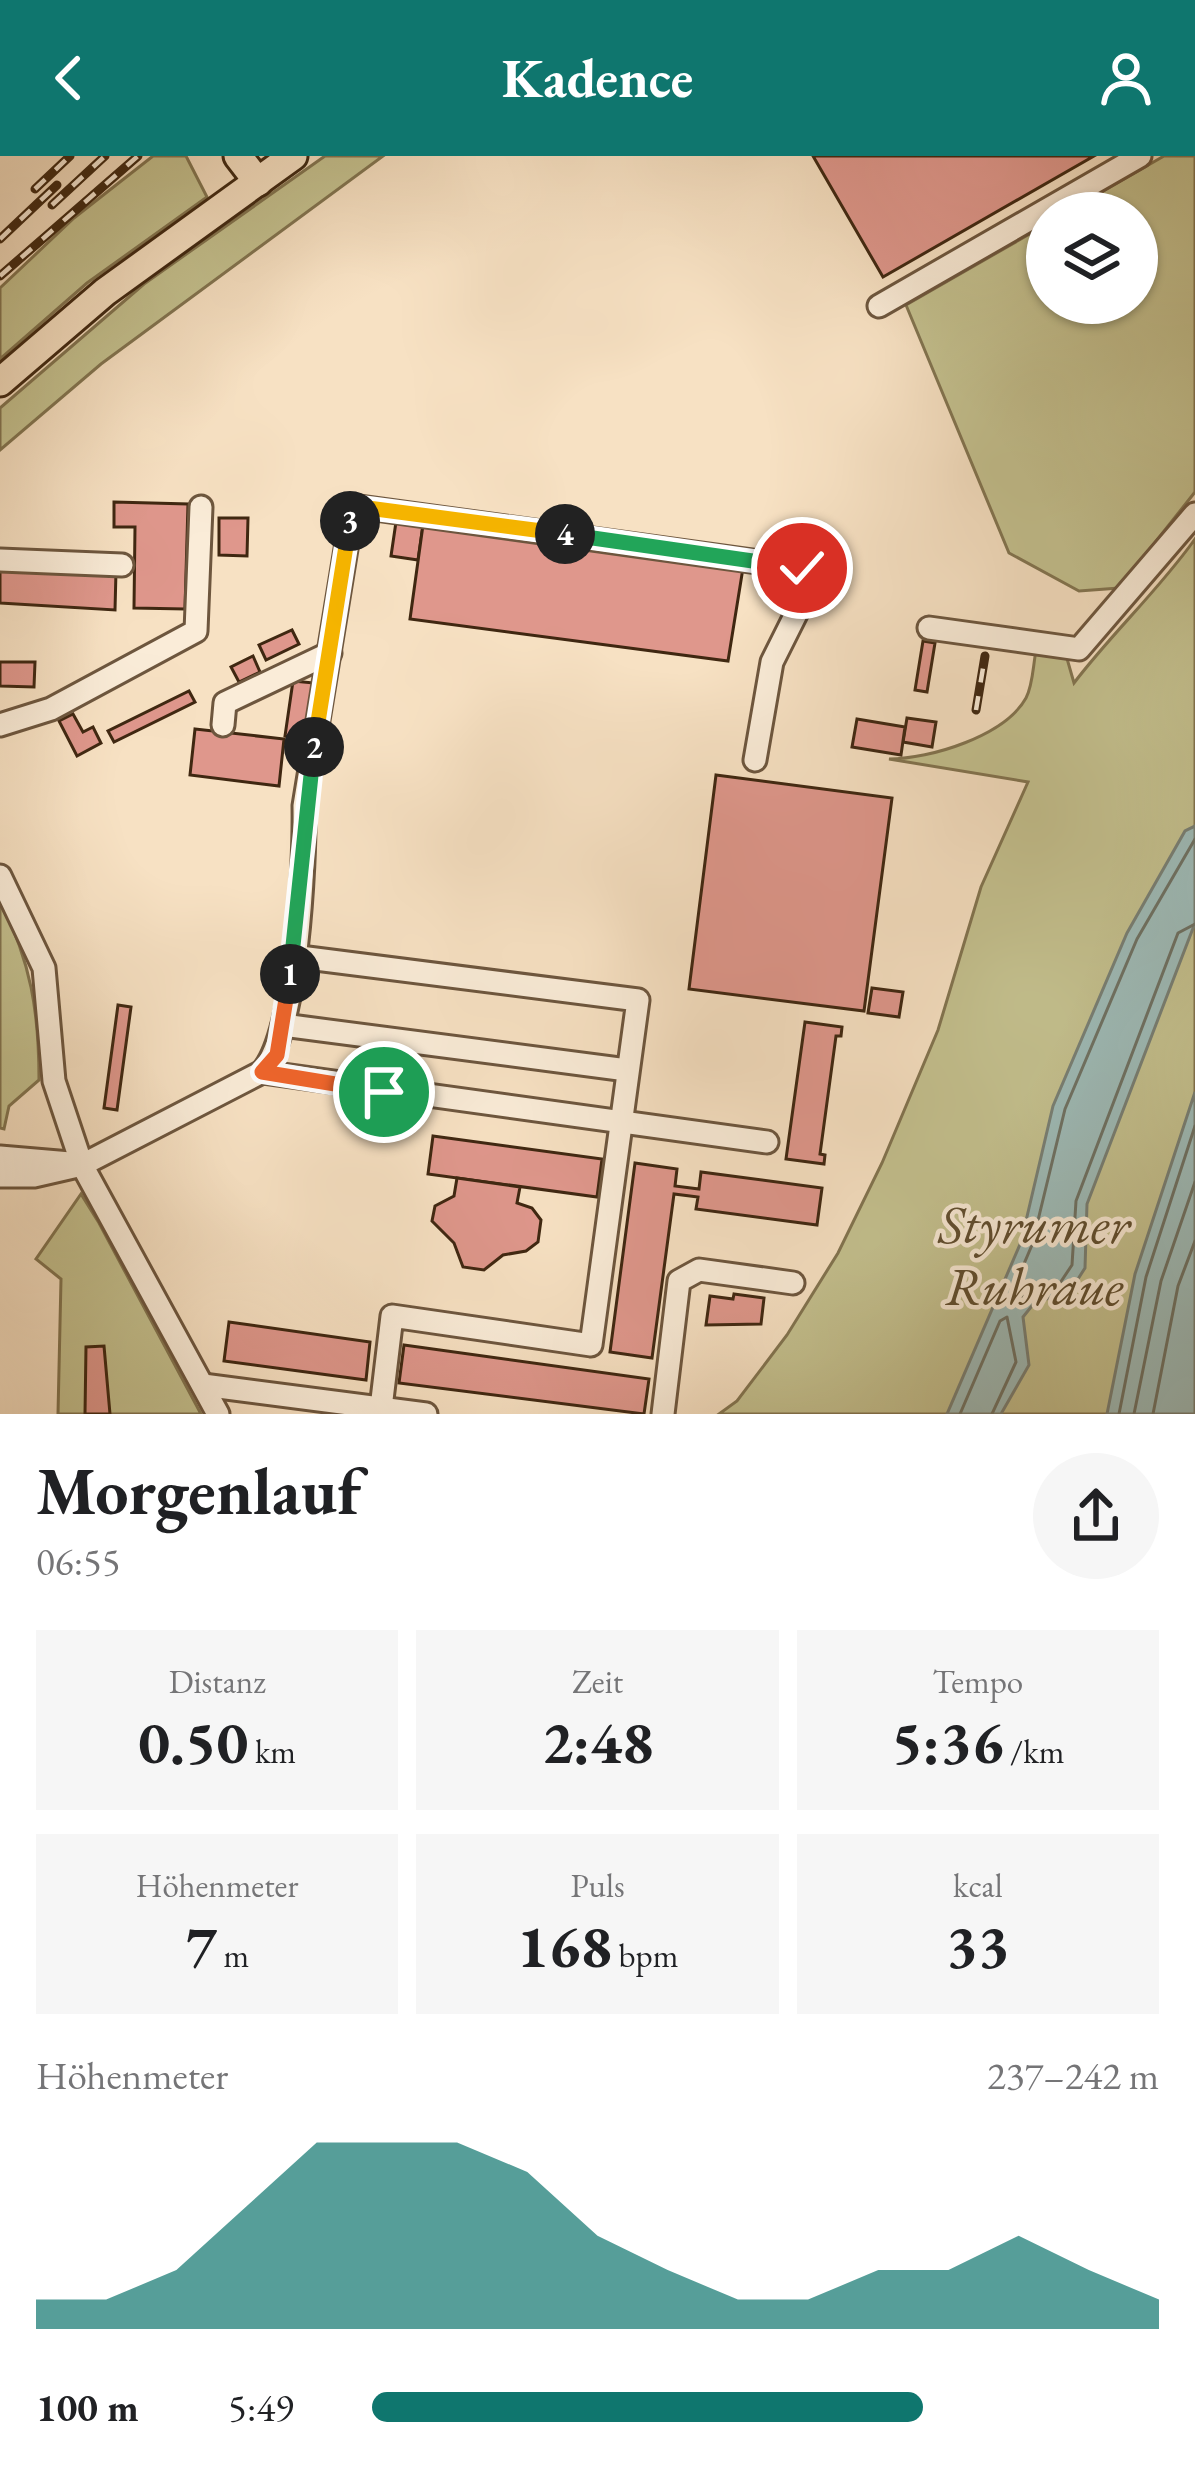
<!DOCTYPE html>
<html lang="de">
<head>
<meta charset="utf-8">
<style>
	body { margin:0; font-family:"EB Garamond",serif; background:#f6f6f6; color:#202124; height:100vh; display:flex; flex-direction:column; font-size:45px; white-space:nowrap }
	* { box-sizing:border-box; margin:0 }
	p { font-size:39px; color:#757577 }
	.icon { flex:none; width:66px; height:66px; fill:none; stroke:currentColor; stroke-width:2; stroke-linecap:round; stroke-linejoin:round }
	.map { position:relative; height:1258px; overflow:hidden }
	.drawer { display:flex; flex-direction:column; background:#fff; flex:1 }
	.drawer>* { flex:none }
	.fabs { position:absolute; left:1026px; top:36px; display:grid; gap:24px }
	.fabs a { display:grid; place-items:center; width:132px; height:132px; border-radius:50%; background:#fff; box-shadow:0 3px 9px #0004; font-size:60px }
	.pin { position:absolute; display:grid; place-items:center; width:102px; height:102px; color:#fff; margin:-51px; border:6px solid #fff; border-radius:50%; box-shadow:0 3px 12px #0007 }
	.km { position:absolute; width:60px; height:60px; margin:-30px; border-radius:50%; background:#222; color:#fff; font-size:33px; line-height:60px; text-align:center }
	.round { display:grid; place-items:center; flex:none; width:126px; height:126px; border-radius:63px; background:#f6f6f6 }
	.head { display:flex; align-items:center; justify-content:space-between; height:204px; padding:0 36px }
	h1 { font-size:66px; font-weight:700; line-height:90px }
	.figures { display:grid; grid-template-columns:repeat(3,1fr); gap:18px; height:204px; padding:12px 36px }
	.figures div { display:grid; align-content:center; border-radius:0px; background:#f6f6f6; text-align:center }
	.figures b { font-size:60px; font-weight:700 }
	.figures small { font-size:33px; font-weight:400 }
	.figures p { font-size:33px }
	.chart { height:336px; padding:24px 36px }
	.chart p { display:flex; justify-content:space-between }
	.chart svg { width:100%; height:216px; margin-top:12px; fill:#0f766e; opacity:.7 }
	ul { padding:0 36px; list-style:none; font-size:39px }
	li { display:grid; grid-template-columns:192px 144px 1fr; align-items:center; height:90px }
	li i { height:30px; border-radius:15px; background:#0f766e }
	header { display:flex; justify-content:space-between; align-items:center; height:156px; padding:0 36px; background:#0f766e; color:#fff; font-size:54px; font-weight:700 }
	.map>svg:first-child { display:block }
</style>
</head>
<body>
<header><svg class="icon" aria-label="back" viewBox="0 0 24 24"><path d="M15 5l-7 7 7 7"/></svg>Kadence<svg class="icon" aria-label="person" viewBox="0 0 24 24"><circle cx="12" cy="8" r="4"/><path d="M4 21q1-7 8-7t8 7"/></svg></header>
<div class="map">
<svg width="1195" height="1258" viewBox="0 0 1195 1258">
	<rect width="100%" height="100%" fill="#f7e1c3"/>
	<filter id="stains"><feTurbulence type="fractalNoise" baseFrequency=".00167" numOctaves="4"/><feColorMatrix values="0 0 0 0 .2 0 0 0 0 .09 0 0 0 0 .02 0 0 0 .5 -.17"/></filter>
	<radialGradient id="worn" r=".72"><stop offset=".6" stop-color="#630" stop-opacity="0"/><stop offset="1" stop-color="#630" stop-opacity=".3"/></radialGradient>
	<g fill="#c4c18f" stroke="#827450" stroke-width="3">
		<path d="M153,0H186L207,41L87,127L0,203V132L74,62Z"/>
		<path d="M325,0H383L101,208L0,294V252L144,128Z"/>
		<path d="M1164,0H1195V336L1119,432L1079,435L1009,397L906,149L1047,68V147H1137V57H1065Z"/>
		<path d="M1195,383V1258H719L737,1245L787,1179L838,1097L882,1007L938,874L981,731L1028,626L889,603C930,603 1005,580 1026,542C1033,529 1033,509 1036,495L1066,499L1074,527C1112,477 1158,435 1195,383Z"/>
		<path d="M0,744C31,806 39,856 39,924L9,950L4,973L0,972Z"/>
		<path d="M81,1038L99,1067L201,1258H58L61,1123L36,1103Z"/>
	</g>
	<g fill="#9ebcb9" stroke="#788076" stroke-width="3">
		<path d="M1195,670V767L1087,1048L1085,1112L1069,1137L1035,1146L1023,1161L1029,1209L1001,1258H947L1021,1086L1053,950L1127,777L1185,675Z"/>
		<path d="M1195,936V1258H1107L1135,1118Z"/>
	</g>
	<g fill="none" stroke-linecap="round" stroke-linejoin="round">
		<g stroke="#6e7265" stroke-width="3">
			<path d="M1195,683L1137,783L1065,953L1032,1089L1012,1136L1015,1143L1060,1127L1072,1109L1076,1045L1178,777L1195,768"/>
			<path d="M960,1258L1000,1165L1007,1161L1016,1206L992,1258"/>
			<path d="M1119,1258L1146,1121L1195,970"/>
			<path d="M1134,1258L1161,1125L1195,1026"/>
			<path d="M1153,1258L1178,1130L1195,1085"/>
		</g>
	</g>
	<g fill="#df978c" stroke="#3f2711" stroke-width="3">
		<path d="M813,0H1094L883,121Z"/>
		<path d="M114,346L188,348L185,453L134,452L135,371H114Z"/>
		<path d="M219,362H248L247,400L219,399Z"/>
		<path d="M396,366L423,369L418,404L391,400Z"/>
		<path d="M423,369L743,412L728,505L410,463Z"/>
		<path d="M0,412L116,415L115,454L0,447Z"/>
		<path d="M292,474L299,488L266,504L259,489Z"/>
		<path d="M923,485L935,487L927,536L915,534Z"/>
		<path d="M253,500L260,516L239,526L231,511Z"/>
		<path d="M0,506H35L34,531L0,530Z"/>
		<path d="M293,525L314,527L306,584L285,580Z"/>
		<path d="M189,535L195,546L114,586L108,575Z"/>
		<path d="M73,558L83,576L93,571L101,587L77,600L59,565Z"/>
		<path d="M907,562L936,566L932,591L903,586Z"/>
		<path d="M857,563L905,571L901,599L852,591Z"/>
		<path d="M195,573L284,583L279,630L190,619Z"/>
		<path d="M716,619L892,642L864,855L689,833Z"/>
		<path d="M872,832L903,836L899,861L868,857Z"/>
		<path d="M118,849L131,851L117,954L104,952Z"/>
		<path d="M805,866L842,871L841,880H836L820,998L825,999L824,1008L786,1003Z"/>
		<path d="M433,980L602,1003L597,1041L428,1018Z"/>
		<path d="M635,1007L677,1013L675,1030L699,1033L701,1016L822,1032L817,1069L696,1053L698,1041L674,1038L652,1202L610,1196Z"/>
		<path d="M457,1022L520,1031L517,1047L532,1052L541,1064L538,1086L526,1095L503,1099L484,1114L463,1111L454,1087L432,1065L435,1050L454,1040Z"/>
		<path d="M734,1138L764,1142L761,1168L706,1169L710,1140L733,1143Z"/>
		<path d="M229,1166L370,1186L366,1224L224,1205Z"/>
		<path d="M404,1189L649,1223L644,1258L399,1227Z"/>
		<path d="M104,1190L110,1258H85L86,1191Z"/>
	</g>
	<g fill="none" stroke-linecap="round" stroke-linejoin="round">
		<g stroke="#6d563e" stroke-width="27">
			<g id="minor">
				<path d="M879,150L1140,0"/>
				<path d="M0,404L122,409"/>
				<path d="M929,472L1079,493L1195,358"/>
				<path d="M0,569L51,553L196,475L201,351"/>
				<path d="M223,569L225,547L330,497"/>
				<path d="M0,720L44,812L54,925L82,1009L218,1258"/>
				<path d="M292,800L638,844L591,1189L392,1160L381,1252"/>
				<path d="M283,869L627,914"/>
				<path d="M262,916C297,877 305,707 304,650L353,350L802,412L807,436L772,506L755,604"/>
				<path d="M0,1001L70,1007"/>
				<path d="M0,1020H34L82,1009L262,916L767,986"/>
				<path d="M203,1229L426,1258"/>
				<path d="M663,1258L679,1125L699,1114L793,1127"/>
			</g>
		</g>
		<g stroke="#3f2711" stroke-width="33">
			<g id="major">
				<path d="M238,0L258,26"/>
				<path d="M0,226L105,136L293,0"/>
			</g>
		</g>
		<use href="#minor" stroke="#faecd8" stroke-width="21"/>
		<use href="#major" stroke="#f7e1c3" stroke-width="27"/>
		<g stroke="#3f2711" stroke-width="9">
			<g id="rail">
				<path d="M35,33L70,0"/>
				<path d="M52,49L105,0"/>
				<path d="M0,83L57,29"/>
				<path d="M0,120L138,0"/>
				<path d="M976,554L985,500"/>
			</g>
		</g>
		<use href="#rail" stroke="#faecd8" stroke-width="4.5" stroke-dasharray="14" stroke-linecap="butt"/>
	</g>
	<g fill="none" stroke-linecap="round" stroke-linejoin="round">
		<g stroke="#fff" stroke-width="24">
			<path id="split-1" d="M290,818L277,899L262,916L384,936"/>
		</g>
		<g stroke="#fff" stroke-width="24">
			<path id="split-2" d="M290,818L314,591"/>
		</g>
		<g stroke="#fff" stroke-width="24">
			<path id="split-3" d="M314,591L350,365"/>
		</g>
		<g stroke="#fff" stroke-width="24">
			<path id="split-4" d="M350,365L353,350L565,378"/>
		</g>
		<g stroke="#fff" stroke-width="24">
			<path id="split-5" d="M565,378L802,412"/>
		</g>
		<use href="#split-1" stroke="#f0652b" stroke-width="15"/>
		<use href="#split-2" stroke="#22a559" stroke-width="15"/>
		<use href="#split-3" stroke="#f5b400" stroke-width="15"/>
		<use href="#split-4" stroke="#f5b400" stroke-width="15"/>
		<use href="#split-5" stroke="#22a559" stroke-width="15"/>
	</g>
	<g text-anchor="middle" dominant-baseline="central" stroke-width="9" stroke-linejoin="round" paint-order="stroke">
		<g font-size="54" font-style="italic" fill="#604e30" stroke="#faecd8">
			<text x="1034" y="1068">Styrumer<tspan x="1034" dy="62">Ruhraue</tspan></text>
		</g>
	</g>
	<rect width="100%" height="100%" filter="url(#stains)"/>
	<rect width="100%" height="100%" fill="url(#worn)"/>
</svg>
<div class="fabs">
<a><svg class="icon" aria-label="layers" viewBox="0 0 24 24"><path d="M12 4l9 5-9 5-9-5zM3 14l9 5 9-5"/></svg></a>
</div>
<div class="pin" style="left:384px;top:936px;background:#1e9e55"><svg class="icon" aria-label="arrive" viewBox="0 0 24 24"><path d="M6 21V4h12l-3 4 3 4H6"/></svg></div>
<div class="pin" style="left:802px;top:412px;background:#d93025"><svg class="icon" aria-label="check" viewBox="0 0 24 24"><path d="M5 12l5 5 9-10"/></svg></div>
<b class="km" style="left:290px;top:818px">1</b>
<b class="km" style="left:314px;top:591px">2</b>
<b class="km" style="left:350px;top:365px">3</b>
<b class="km" style="left:565px;top:378px">4</b>
</div>
<section class="drawer">
<div class="head"><div><h1>Morgenlauf</h1><p>06:55</p></div><a class="round"><svg class="icon" aria-label="share" viewBox="0 0 24 24"><path d="M12 15V3M7 8l5-5 5 5M5 13v7h14v-7"/></svg></a></div>
<div class="figures">
<div><p>Distanz</p><b>0.50<small> km</small></b></div>
<div><p>Zeit</p><b>2:48</b></div>
<div><p>Tempo</p><b>5:36<small> /km</small></b></div>
</div>
<div class="figures">
<div><p>Höhenmeter</p><b>7<small> m</small></b></div>
<div><p>Puls</p><b>168<small> bpm</small></b></div>
<div><p>kcal</p><b>33</b></div>
</div>
<div class="chart"><p><span>Höhenmeter</span>237–242 m</p>
<svg viewBox="0 0 160 44" preserveAspectRatio="none"><path d="M0 44V38L10 38L20 32L30 19L40 6L50 6L60 6L70 12L80 25L90 32L100 38L110 38L120 32L130 32L140 25L150 32L160 38V44z"/></svg>
</div>
<ul>
<li><b>100 m</b>5:49<i style="width:70%"></i></li>
</ul>
</section>
</body>
</html>
